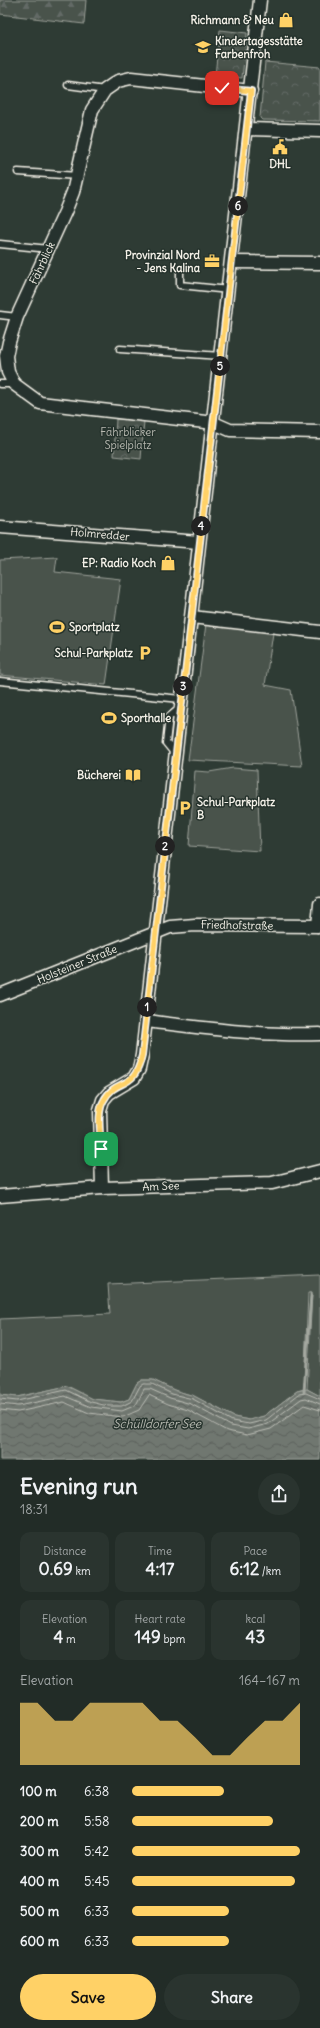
<!DOCTYPE html>
<html lang="en">
<head>
<meta charset="utf-8">
<style>
	body { margin:0; font-family:Delius,sans-serif; background:#2a342f; color:#f1f3f6; height:100vh; display:flex; flex-direction:column; font-size:15px; white-space:nowrap }
	* { box-sizing:border-box; margin:0 }
	p { font-size:13px; color:#a2a7a7 }
	.icon { flex:none; width:22px; height:22px; fill:none; stroke:currentColor; stroke-width:2; stroke-linecap:round; stroke-linejoin:round }
	.map { position:relative; height:1460px; overflow:hidden }
	.sheet { display:flex; flex-direction:column; background:#222c27; flex:1 }
	.sheet>* { flex:none }
	.pin { position:absolute; display:grid; place-items:center; width:34px; height:34px; color:#fff; margin:-17px; border-radius:8px; box-shadow:0 2px 6px #0006 }
	.km { position:absolute; width:20px; height:20px; margin:-10px; border-radius:50%; background:#222; color:#fff; font-size:11px; line-height:20px; text-align:center }
	.round { display:grid; place-items:center; flex:none; width:42px; height:42px; border-radius:21px; background:#2a342f }
	.summary { display:flex; align-items:center; justify-content:space-between; height:68px; padding:0 20px }
	h1 { font-size:22px; font-weight:800; line-height:30px }
	.stats { display:grid; grid-template-columns:repeat(3,1fr); gap:6px; height:68px; padding:4px 20px }
	.stats div { display:grid; align-content:center; border-radius:10px; background:#2a342f; text-align:center }
	.stats b { font-size:17px; font-weight:800 }
	.stats small { font-size:11px; font-weight:400 }
	.stats p { font-size:11px }
	.chart { height:112px; padding:8px 20px }
	.chart p { display:flex; justify-content:space-between }
	.chart svg { width:100%; height:72px; margin-top:4px; fill:#ffd166; opacity:.7 }
	.button { display:flex; gap:8px; margin-top:auto; padding:8px 20px }
	.button a { flex:1; height:46px; border-radius:24px; background:#ffd166; color:#111; font-size:16px; font-weight:800; line-height:46px; text-align:center }
	.button a+a { background:#2a342f; color:#f1f3f6 }
	ul { padding:0 20px; list-style:none; font-size:13px }
	li { display:grid; grid-template-columns:64px 48px 1fr; align-items:center; height:30px }
	li i { height:10px; border-radius:5px; background:#ffd166 }
	.map>svg:first-child { display:block }
</style>
</head>
<body>
<div class="map">
<svg width="320" height="1460" viewBox="0 0 320 1460">
	<defs>
		<pattern id="forest-firs" width="22" height="20" patternUnits="userSpaceOnUse"><rect width="22" height="20" fill="#48524c"/><path d="M5 1l3.5 6h-7zM16 11l3.5 6h-7z" fill="#636b66"/></pattern>
		<pattern id="park-crowns" width="20" height="18" patternUnits="userSpaceOnUse"><rect width="20" height="18" fill="#48524c"/><path d="M2 6a3 3 0 1 1 6 0M12 15a3 3 0 1 1 6 0" fill="none" stroke="#636b66"/></pattern>
		<pattern id="water-waves" width="16" height="10" patternUnits="userSpaceOnUse"><rect width="16" height="10" fill="#6f7770"/><path d="M0 5q4-4 8 0t8 0" fill="none" stroke="#5c605b"/></pattern>
	</defs>
	<rect width="100%" height="100%" fill="#2e3b34"/>
	<filter id="ink" filterUnits="userSpaceOnUse"><feTurbulence type="fractalNoise" baseFrequency=".025" numOctaves="2"/><feDisplacementMap in="SourceGraphic" scale="8" xChannelSelector="R" yChannelSelector="G"/><feConvolveMatrix kernelMatrix="1 2 1 2 8 2 1 2 1" color-interpolation-filters="sRGB"/></filter>
	<g filter="url(#ink)">
		<g fill="#48524c" stroke="#9ea29a">
			<path d="M57,557L55,572L121,579L106,685L0,675V560Z"/>
			<path d="M206,624L273,633L265,685L291,690L302,766L188,760Z"/>
			<path d="M233,768L257,770L260,851L189,846L195,771L209,772Z"/>
			<path d="M320,1275V1396L307,1389L312,1293H308L304,1389L297,1391L264,1416L249,1420L234,1417L194,1396L174,1390L153,1380H142L137,1383L129,1399L121,1402L93,1399L67,1386L17,1397L0,1395V1319L110,1314L108,1284Z"/>
		</g>
		<path fill="url(#forest-firs)" stroke="#9ea29a" d="M0,0H86L84,24L0,14Z"/>
		<g fill="url(#park-crowns)" stroke="#9ea29a">
			<path d="M220,30L247,33L242,78L215,75Z"/>
			<path d="M265,62L320,67V121L262,120L260,118Z"/>
			<path d="M116,419L144,421L141,459L114,456Z"/>
		</g>
		<path fill="url(#water-waves)" stroke="#a4a8a0" d="M142,1380H153L174,1390L194,1396L234,1417L249,1420L264,1416L297,1391L307,1389L320,1396V1460H0V1395L17,1397L67,1386L93,1399L121,1402L129,1399L137,1383Z"/>
		<g fill="none" stroke-linecap="round" stroke-linejoin="round">
			<g stroke="#bfc0b8" stroke-width="1">
				<path d="M0,1399L17,1401L66,1390L91,1402L108,1406H122L132,1401L140,1386L143,1384H152L172,1394L193,1399L232,1421L249,1424L266,1420L299,1394L306,1393L320,1399"/>
				<path d="M0,1404L18,1406L65,1396L91,1407L122,1411L136,1405L144,1389H150L170,1398L191,1404L231,1426L248,1429L268,1424L301,1399L306,1398L320,1404"/>
				<path d="M0,1410L18,1412L64,1402L89,1413L123,1417L139,1410L149,1395L168,1404L188,1410L227,1431L247,1435L271,1429L304,1405L320,1410"/>
			</g>
			<path stroke="#a4a8a0" stroke-width="3" d="M304,1392L311,1294"/>
			<g stroke="#f4f1e8" stroke-width="9">
				<g id="service">
					<path d="M68,85L105,90"/>
					<path d="M18,172L78,176"/>
					<path d="M0,244L49,249"/>
					<path d="M180,270V285L229,290"/>
					<path d="M0,315L17,317"/>
					<path d="M120,349L221,356"/>
					<path d="M0,384H14"/>
					<path d="M0,681L181,699"/>
					<path d="M175,754L166,743L169,717L180,708"/>
				</g>
			</g>
			<g stroke="#f4f1e8" stroke-width="15">
				<g id="minor">
					<path d="M251,91L131,78L118,81L105,90L92,110L73,192L65,212L17,317L9,342L6,356L8,372L14,384L40,403L214,423L230,430L320,432"/>
					<path d="M247,129L320,131"/>
					<path d="M232,262L320,263"/>
					<path d="M0,527L199,542"/>
					<path d="M192,617L320,632"/>
					<path d="M318,926L320,904"/>
					<path d="M0,995L170,927L195,925L320,926"/>
					<path d="M146,1021C204,1028 261,1036 320,1034"/>
					<path d="M102,1188L100,1110L103,1100L109,1093L134,1078L139,1069L142,1055L260,0"/>
					<path d="M0,1196L102,1188L272,1183L320,1171"/>
				</g>
			</g>
			<use href="#service" stroke="#26332d" stroke-width="6"/>
			<use href="#minor" stroke="#26332d" stroke-width="12"/>
		</g>
	</g>
	<g fill="none" stroke-linecap="round" stroke-linejoin="round" filter="url(#ink)">
		<g stroke="#fff" stroke-width="8">
			<path id="route" d="M101,1149C101,1134 96,1113 104,1100C117,1076 134,1093 142,1055L251,91L222,88"/>
		</g>
		<use href="#route" stroke="#ffd166" stroke-width="5"/>
	</g>
	<defs>
		<g id="shop-bare" transform="scale(1.2)"><path d="M-5-2.5h2.3a2.7 3.5 0 0 1 5.4 0H5L5.5 6h-11ZM-1.5-2.5h3a1.5 2.3 0 0 0-3 0Z" fill="#ffd166" stroke="#26332d" stroke-width="2.5" paint-order="stroke"/></g>
		<g id="school-bare" transform="scale(1.2)"><path d="M0-5L7-2L0 1L-7-2ZM-4 1L0 2.5L4 1V4Q0 6-4 4Z" fill="#ffd166" stroke="#26332d" stroke-width="2.5" paint-order="stroke"/></g>
		<g id="civic-bare" transform="scale(1.2)"><path d="M-.6-6.5H3V-4.5H.6V-3L4-1V1h2V6H-6V1h2V-1L-.6-3ZM-1.2 2.5V6h2.4V2.5Z" fill="#ffd166" stroke="#26332d" stroke-width="2.5" paint-order="stroke"/></g>
		<g id="office-bare" transform="scale(1.2)"><path d="M-6-3h4V-5.5h4V-3h4V5H-6ZM-1-4.5V-3h2v-1.5ZM-6 0V1H6V0Z" fill="#ffd166" stroke="#26332d" stroke-width="2.5" paint-order="stroke"/></g>
		<g id="stadium-bare" transform="scale(1.2)"><path d="M0-5a6.5 5 0 1 0 0 10a6.5 5 0 1 0 0-10ZM-3.5-1.8h7v3.6h-7Z" fill="#ffd166" stroke="#26332d" stroke-width="2.5" paint-order="stroke"/></g>
		<g id="parking-bare" transform="scale(1.2)"><path d="M-3.5-5.5H1a3.5 3.5 0 0 1 0 7H-1V5.5H-3.5ZM-1-3.4V-.6H.8a1.4 1.4 0 0 0 0-2.8Z" fill="#ffd166" stroke="#26332d" stroke-width="2.5" paint-order="stroke"/></g>
		<g id="library-bare" transform="scale(1.2)"><path d="M-6-4Q-3-5.5-.7-3.5V5Q-3 3-6 4ZM6-4Q3-5.5 .7-3.5V5Q3 3 6 4Z" fill="#ffd166" stroke="#26332d" stroke-width="2.5" paint-order="stroke"/></g>
	</defs>
	<g fill-rule="evenodd">
		<use href="#shop-bare" x="286" y="20"/>
		<use href="#school-bare" x="203" y="47"/>
		<use href="#civic-bare" x="280" y="147"/>
		<use href="#office-bare" x="212" y="261"/>
		<use href="#shop-bare" x="168" y="563"/>
		<use href="#stadium-bare" x="57" y="627"/>
		<use href="#parking-bare" x="145" y="653"/>
		<use href="#stadium-bare" x="109" y="718"/>
		<use href="#library-bare" x="133" y="775"/>
		<use href="#parking-bare" x="185" y="808"/>
	</g>
	<g text-anchor="middle" dominant-baseline="central" stroke-width="3" stroke-linejoin="round" paint-order="stroke">
		<g font-size="11" font-weight="bold" fill="#f4f1e8" stroke="#26332d" text-anchor="end">
			<text x="274" y="20">Richmann &amp; Neu</text>
			<text x="215" y="41" text-anchor="start">Kindertagesstätte<tspan x="215" dy="13">Farbenfroh</tspan></text>
			<text x="280" y="164" text-anchor="middle">DHL</text>
			<text x="200" y="255">Provinzial Nord<tspan x="200" dy="13">- Jens Kalina</tspan></text>
			<text x="156" y="563">EP: Radio Koch</text>
			<text x="69" y="627" text-anchor="start">Sportplatz</text>
			<text x="133" y="653">Schul-Parkplatz</text>
			<text x="121" y="718" text-anchor="start">Sporthalle</text>
			<text x="121" y="775">Bücherei</text>
			<text x="197" y="802" text-anchor="start">Schul-Parkplatz<tspan x="197" dy="13">B</tspan></text>
		</g>
		<g font-size="11" fill="#f4f1e8" stroke="#26332d">
			<text transform="translate(42 263) rotate(-65)">Fährblick</text>
			<text transform="translate(100 534) rotate(5)">Holmredder</text>
			<text transform="translate(237 925) rotate(1)">Friedhofstraße</text>
			<text transform="translate(77 964) rotate(-22)">Holsteiner Straße</text>
			<text transform="translate(161 1186) rotate(-2)">Am See</text>
		</g>
		<g font-size="11" fill="#b8b9b1" stroke="#26332d">
			<text x="128" y="432">Fährblicker<tspan x="128" dy="13">Spielplatz</tspan></text>
		</g>
		<g font-size="12" font-style="italic" fill="#b8bab2" stroke="#26332d">
			<text x="157" y="1423">Schülldorfer See</text>
		</g>
	</g>
</svg>
<div class="pin" style="left:101px;top:1149px;background:#1e9e55"><svg class="icon" aria-label="arrive" viewBox="0 0 24 24"><path d="M6 21V4h12l-3 4 3 4H6"/></svg></div>
<div class="pin" style="left:222px;top:88px;background:#d93025"><svg class="icon" aria-label="check" viewBox="0 0 24 24"><path d="M5 12l5 5 9-10"/></svg></div>
<b class="km" style="left:147px;top:1007px">1</b>
<b class="km" style="left:165px;top:846px">2</b>
<b class="km" style="left:183px;top:686px">3</b>
<b class="km" style="left:201px;top:526px">4</b>
<b class="km" style="left:220px;top:366px">5</b>
<b class="km" style="left:238px;top:206px">6</b>
</div>
<section class="sheet">
<div class="summary"><div><h1>Evening run</h1><p>18:31</p></div><a class="round"><svg class="icon" aria-label="share" viewBox="0 0 24 24"><path d="M12 15V3M7 8l5-5 5 5M5 13v7h14v-7"/></svg></a></div>
<div class="stats">
<div><p>Distance</p><b>0.69<small> km</small></b></div>
<div><p>Time</p><b>4:17</b></div>
<div><p>Pace</p><b>6:12<small> /km</small></b></div>
</div>
<div class="stats">
<div><p>Elevation</p><b>4<small> m</small></b></div>
<div><p>Heart rate</p><b>149<small> bpm</small></b></div>
<div><p>kcal</p><b>43</b></div>
</div>
<div class="chart"><p><span>Elevation</span>164–167 m</p>
<svg viewBox="0 0 160 44" preserveAspectRatio="none"><path d="M0 44V6L10 6L20 17L30 17L40 6L50 6L60 6L70 6L80 17L90 17L100 27L110 38L120 38L130 27L140 17L150 17L160 6V44z"/></svg>
</div>
<ul>
<li><b>100 m</b>6:38<i style="width:55%"></i></li>
<li><b>200 m</b>5:58<i style="width:84%"></i></li>
<li><b>300 m</b>5:42<i style="width:100%"></i></li>
<li><b>400 m</b>5:45<i style="width:97%"></i></li>
<li><b>500 m</b>6:33<i style="width:58%"></i></li>
<li><b>600 m</b>6:33<i style="width:58%"></i></li>
</ul>
<div class="button"><a>Save</a><a>Share</a></div>
</section>
</body>
</html>
